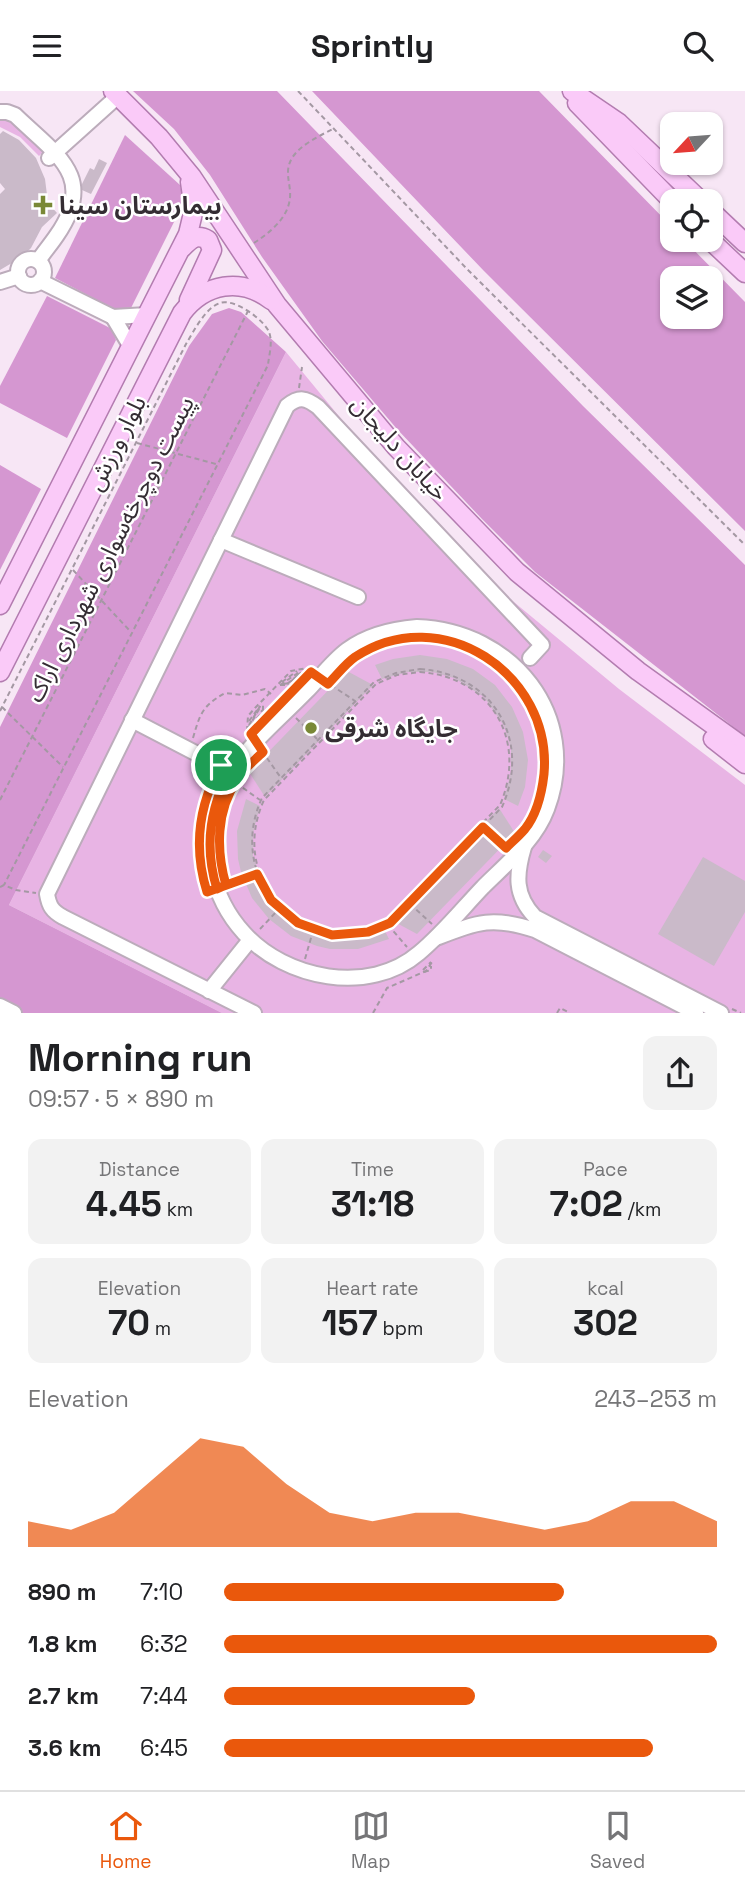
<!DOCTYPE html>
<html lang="en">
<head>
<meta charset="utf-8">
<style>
	body { margin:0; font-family:"Space Grotesk","Noto Sans Arabic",sans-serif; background:#f2f2f2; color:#202124; height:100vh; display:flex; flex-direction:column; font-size:26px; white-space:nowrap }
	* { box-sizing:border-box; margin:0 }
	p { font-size:23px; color:#757577 }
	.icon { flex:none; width:38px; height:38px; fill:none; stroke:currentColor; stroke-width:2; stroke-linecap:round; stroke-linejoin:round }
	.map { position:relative; height:922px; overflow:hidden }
	.details { display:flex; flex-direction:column; background:#fff; flex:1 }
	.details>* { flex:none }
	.needle { width:46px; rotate:244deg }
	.buttons { position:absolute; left:660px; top:21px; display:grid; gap:14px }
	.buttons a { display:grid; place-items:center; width:63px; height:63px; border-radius:14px; background:#fff; box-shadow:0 2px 5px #0004; font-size:35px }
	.pin { position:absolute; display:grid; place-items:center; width:60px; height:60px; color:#fff; margin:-30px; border:4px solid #fff; border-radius:50%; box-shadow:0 2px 7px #0007 }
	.round { display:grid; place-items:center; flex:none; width:74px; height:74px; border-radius:14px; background:#f2f2f2 }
	.headline { display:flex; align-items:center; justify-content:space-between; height:119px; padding:0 28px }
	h1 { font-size:38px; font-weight:600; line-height:52px }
	.metrics { display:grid; grid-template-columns:repeat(3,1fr); gap:10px; height:119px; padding:7px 28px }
	.metrics div { display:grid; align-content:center; border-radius:14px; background:#f2f2f2; text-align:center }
	.metrics b { font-size:35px; font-weight:600 }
	.metrics small { font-size:19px; font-weight:400 }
	.metrics p { font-size:19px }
	.chart { height:196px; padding:14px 28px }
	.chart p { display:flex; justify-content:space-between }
	.chart svg { width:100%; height:126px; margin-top:7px; fill:#ea580c; opacity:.7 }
	ul { padding:0 28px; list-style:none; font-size:23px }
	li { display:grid; grid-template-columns:112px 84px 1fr; align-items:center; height:52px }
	li i { height:18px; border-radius:9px; background:#ea580c }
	header { display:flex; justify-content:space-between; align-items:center; height:91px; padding:0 28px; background:#fff; font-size:32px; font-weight:600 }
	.tab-bar { display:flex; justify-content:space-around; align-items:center; height:98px; border-top:2px solid #e0e0e0; background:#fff; font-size:19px; color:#757577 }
	.tab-bar a { display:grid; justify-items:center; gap:4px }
	.tab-bar .selected { color:#ea580c }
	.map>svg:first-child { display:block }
</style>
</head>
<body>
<header><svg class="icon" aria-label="menu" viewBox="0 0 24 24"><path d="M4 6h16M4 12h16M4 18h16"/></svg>Sprintly<svg class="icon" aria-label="search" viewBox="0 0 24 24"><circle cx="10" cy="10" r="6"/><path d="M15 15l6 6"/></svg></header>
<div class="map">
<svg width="745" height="922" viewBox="0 0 745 922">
	<rect width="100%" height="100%" fill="#f7e6f5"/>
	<g fill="#e8b4e4">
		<path d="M0,26L11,27L43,61L39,65L20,46L0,36Z"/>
		<path d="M286,261L347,335L445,444L509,507L619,598L745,694V922H222L9,814Z"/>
	</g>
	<g fill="#d597d1" fill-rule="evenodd">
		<path d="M133,0H277L583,315L745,474V645L535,481L482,428L397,338L322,250L262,166L210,84L174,38Z"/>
		<path d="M312,0H539L672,136V149H684L745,211V440L484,180ZM672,187H710V226H672Z"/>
		<path d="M125,44L180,94L183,106L181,117L131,217L118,220L55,187Z"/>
		<path d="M47,205L112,238L116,249L67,347L0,312V295Z"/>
		<path d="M229,217L241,221L286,261L9,814L222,922H0V636L189,255L212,223Z"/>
		<path d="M0,374L41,398L0,479Z"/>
	</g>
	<g fill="#cabac9">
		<path d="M3,40L19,49L36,67L45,88L48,112L57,122L42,136L31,157L22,166L0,179V103L5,98L0,92V43Z"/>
		<path d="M99,68L107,72L91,103L82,99V93L90,77L94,79Z"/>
		<path d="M420,564L447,568L473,578L495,594L512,616L523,641L528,669L525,696L518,715L504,708L511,681V657L504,635L484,606L454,587L432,581H408L382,588L375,574L393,568Z"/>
		<path d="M347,580L373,594L265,706L249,681Z"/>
		<path d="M246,708L260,715L253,742V765L265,799L280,817L299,831L332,842H356L382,834L389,848L358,858H330L317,855L291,845L269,828L252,807L241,781L238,768L237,740Z"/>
		<path d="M499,717L515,742L417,843L391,829Z"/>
		<path d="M543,759L552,765L546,772L538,766Z"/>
		<path d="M703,766L745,790V821L714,875L658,843Z"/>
	</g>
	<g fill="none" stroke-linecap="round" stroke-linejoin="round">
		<g stroke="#bcacbb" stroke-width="18">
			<g id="minor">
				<path d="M0,21H7L15,24C55,63 98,85 57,144C51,153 44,161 38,170"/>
				<path d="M49,67L118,5"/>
				<circle cx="31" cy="181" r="13"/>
				<path d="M40,190L113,226L147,224"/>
				<path d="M0,191L19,185"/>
				<path d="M113,226L131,256"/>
				<path d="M221,449L358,506"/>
				<path d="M417,536C512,539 582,625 547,718C535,750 506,773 483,796C462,818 442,843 419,862C369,905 285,888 244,842C211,806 200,753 216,707C230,669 277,631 306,601C319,588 332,570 347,559C367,544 393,538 417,536Z"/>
				<path d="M132,629L230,680"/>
				<path d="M524,756C516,783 514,804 535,826L721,922"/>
				<path d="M436,847C478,831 492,825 535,839L696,922"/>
				<path d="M209,900L250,849"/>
				<path d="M0,915L14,922"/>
				<path d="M254,922L63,826C52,820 49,815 47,803L287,315C299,305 306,307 318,316L542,554L530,567"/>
			</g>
		</g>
		<g stroke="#b37cb0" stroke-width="21">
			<g id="major">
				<path d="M113,0L159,46L192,86L277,214L396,356L517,481L638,580L745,657"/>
				<path d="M572,0L619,32L701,110"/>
				<path d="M577,12L672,110"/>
				<path d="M710,119L745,152"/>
				<path d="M710,149L745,182"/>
				<path d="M182,157C190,149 196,142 208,149L212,159L189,209"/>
				<path d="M0,514L188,143L194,118L190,91"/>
				<path d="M0,581L182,222C205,192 241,186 271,209"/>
				<path d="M713,648L745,673"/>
			</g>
		</g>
		<g stroke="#a498a3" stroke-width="2" stroke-dasharray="5 3.5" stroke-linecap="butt">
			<path d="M298,0L467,178L745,454"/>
			<path d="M254,152C272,140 292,124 290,100C289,88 285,79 292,67C300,54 319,45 333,38"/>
			<path d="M299,297L302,276"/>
			<path d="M137,352L216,373"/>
			<path d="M73,479L131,541"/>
			<path d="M420,578C493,583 532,649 502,716C476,743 450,770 424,797C411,810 398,829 381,836C299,874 225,786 262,707L374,591L396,582Z"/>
			<path d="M420,581C491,586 528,649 500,714L388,829C307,870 226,792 264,709L376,593L397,584Z"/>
			<path d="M282,591L297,580"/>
			<path d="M283,593L289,592L304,579"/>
			<path d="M287,593L301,582"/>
			<path d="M280,594H292L306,579"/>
			<path d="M280,594L301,580"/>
			<path d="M331,594L355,610"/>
			<path d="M2,616L63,676"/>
			<path d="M0,620L186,253C194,240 205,217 220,212C235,207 264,229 269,241C273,251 269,264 268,274L4,794"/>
			<path d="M296,627L317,648"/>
			<path d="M249,630L260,615"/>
			<path d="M249,634L262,612"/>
			<path d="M251,634L261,623L262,619"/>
			<path d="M248,637L261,615"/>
			<path d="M248,639L263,624V612"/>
			<path d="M247,640L248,625L255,617L291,580L307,577"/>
			<path d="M193,647C200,623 202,615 225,602L242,604L265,598L271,603"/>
			<path d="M262,660L281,687"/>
			<path d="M236,692L260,709"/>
			<path d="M0,709L248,220"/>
			<path d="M484,736L506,756"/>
			<path d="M228,794L255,783"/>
			<path d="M0,796L4,794L16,799L36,802"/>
			<path d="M410,813L432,833"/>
			<path d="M388,834L407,856"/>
			<path d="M260,838L278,819"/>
			<path d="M305,868L313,840"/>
			<path d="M423,879L431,871"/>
			<path d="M424,881L431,879V875"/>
			<path d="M732,918L741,922"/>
			<path d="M373,922L387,897L426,880L432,871"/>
			<path d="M557,922L560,917L570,922"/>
		</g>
		<use href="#minor" stroke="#fff" stroke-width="14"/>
		<use href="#major" stroke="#facaf8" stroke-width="18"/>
	</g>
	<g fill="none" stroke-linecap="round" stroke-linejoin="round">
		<g stroke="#fff" stroke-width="14">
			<path id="route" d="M221,674L230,680C209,718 204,756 217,798L226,794C216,759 216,720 237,689C243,678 254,670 263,661L251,643L311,581L328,593C337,584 345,573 355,566C441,509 553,583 544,683C542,701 537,723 525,738C519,745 512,751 506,757L483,736L390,832L368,841L332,844L298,832L271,809L257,783L207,801C193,756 198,715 221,674"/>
		</g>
		<use href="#route" stroke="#ea580c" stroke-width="9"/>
	</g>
	<g fill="#798836" stroke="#fff" stroke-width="2.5">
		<path d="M39.5 103.5h7v7h7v7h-7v7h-7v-7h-7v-7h7z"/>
		<circle cx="311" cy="637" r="7"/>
	</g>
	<g text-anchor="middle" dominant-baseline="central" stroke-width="5" stroke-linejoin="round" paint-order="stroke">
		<g font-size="24" font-weight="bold" fill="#342d33" stroke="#fff" text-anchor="start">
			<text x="59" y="114">بیمارستان سینا</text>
			<text x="325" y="637">جایگاه شرقی</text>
		</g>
		<g font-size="24" fill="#342d33" stroke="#fff">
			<text transform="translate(116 352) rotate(-63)">بلوار ورزش</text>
			<text transform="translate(400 357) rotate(48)">خیابان دلیجان</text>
			<text transform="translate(110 458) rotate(-63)">پیست دوچرخه‌سواری شهرداری اراک</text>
		</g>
	</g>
</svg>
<div class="buttons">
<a><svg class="needle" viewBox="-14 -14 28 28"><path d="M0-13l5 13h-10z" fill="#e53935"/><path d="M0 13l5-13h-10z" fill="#757577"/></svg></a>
<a><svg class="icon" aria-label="locate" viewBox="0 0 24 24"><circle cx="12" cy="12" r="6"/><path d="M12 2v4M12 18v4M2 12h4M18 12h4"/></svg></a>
<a><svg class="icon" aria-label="layers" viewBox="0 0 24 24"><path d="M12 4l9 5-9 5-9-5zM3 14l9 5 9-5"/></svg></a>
</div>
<div class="pin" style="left:221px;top:674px;background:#1e9e55"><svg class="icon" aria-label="arrive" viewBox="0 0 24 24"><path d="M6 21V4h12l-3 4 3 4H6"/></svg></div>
</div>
<section class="details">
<div class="headline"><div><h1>Morning run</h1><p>09:57 · 5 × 890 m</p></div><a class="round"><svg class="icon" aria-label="share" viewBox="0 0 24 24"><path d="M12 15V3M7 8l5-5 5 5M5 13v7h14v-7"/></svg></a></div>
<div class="metrics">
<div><p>Distance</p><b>4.45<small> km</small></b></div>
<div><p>Time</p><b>31:18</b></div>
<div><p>Pace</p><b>7:02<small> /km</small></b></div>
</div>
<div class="metrics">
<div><p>Elevation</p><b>70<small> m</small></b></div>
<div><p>Heart rate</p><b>157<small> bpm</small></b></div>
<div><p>kcal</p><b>302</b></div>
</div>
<div class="chart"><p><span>Elevation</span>243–253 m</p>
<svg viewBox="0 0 160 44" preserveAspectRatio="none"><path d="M0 44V35L10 38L20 32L30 19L40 6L50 9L60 22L70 32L80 35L90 32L100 32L110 35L120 38L130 35L140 28L150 28L160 35V44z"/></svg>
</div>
<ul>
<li><b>890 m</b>7:10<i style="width:69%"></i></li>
<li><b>1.8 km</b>6:32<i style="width:100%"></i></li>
<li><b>2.7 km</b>7:44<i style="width:51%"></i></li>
<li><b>3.6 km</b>6:45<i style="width:87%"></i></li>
</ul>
</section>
<nav class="tab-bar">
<a class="selected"><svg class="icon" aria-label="home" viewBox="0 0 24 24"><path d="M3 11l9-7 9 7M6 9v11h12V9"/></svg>Home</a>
<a><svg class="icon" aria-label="map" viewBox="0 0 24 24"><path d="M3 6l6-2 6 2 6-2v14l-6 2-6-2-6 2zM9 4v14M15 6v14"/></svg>Map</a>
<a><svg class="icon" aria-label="saved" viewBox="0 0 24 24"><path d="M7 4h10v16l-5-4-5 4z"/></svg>Saved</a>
</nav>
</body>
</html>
